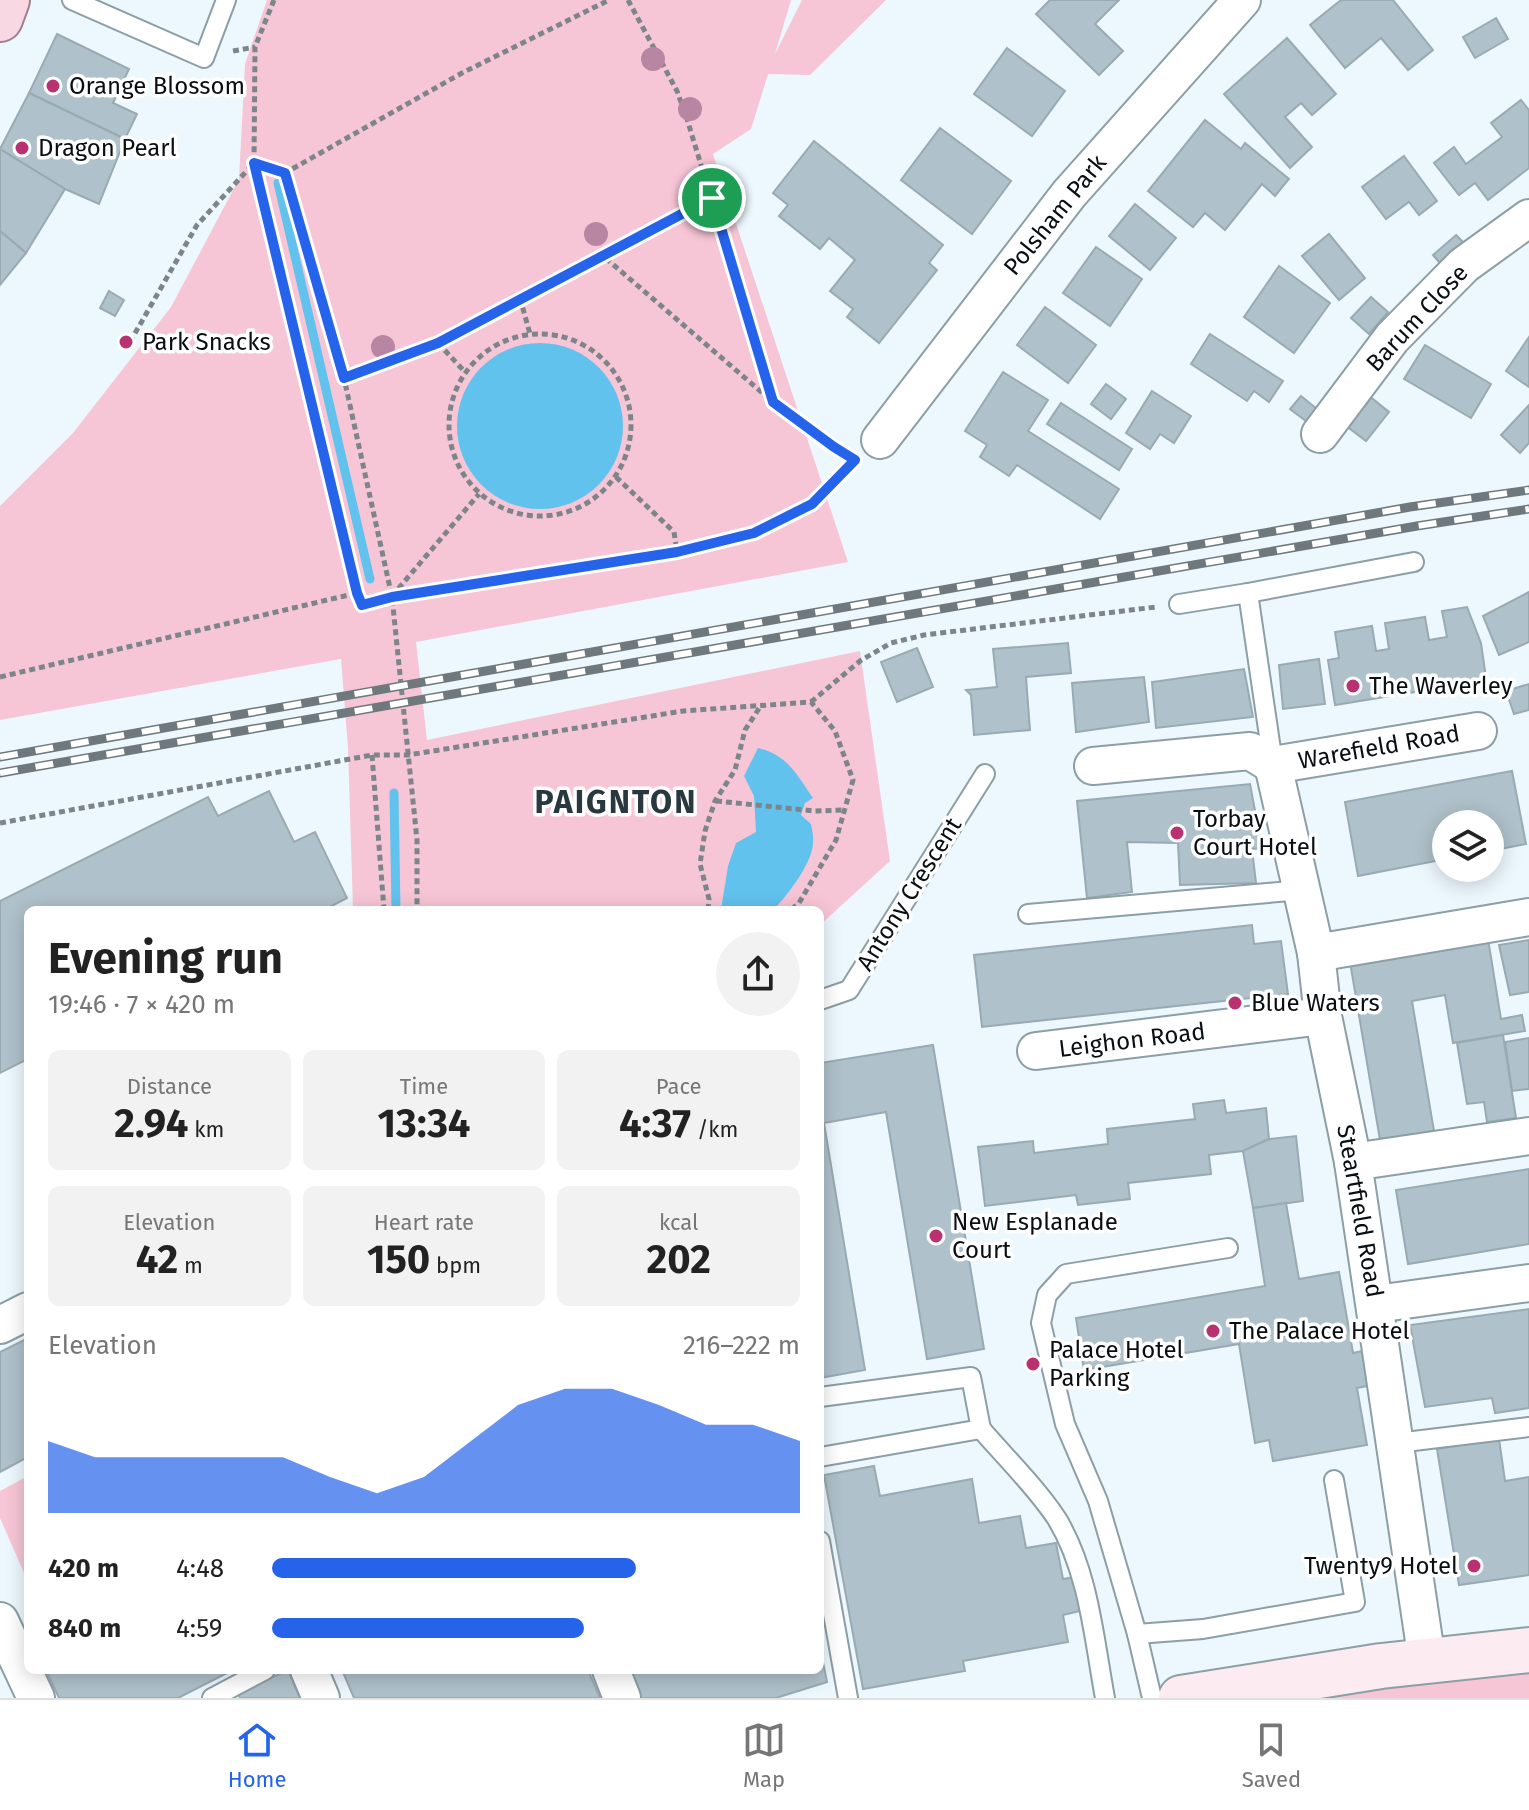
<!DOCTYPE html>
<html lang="en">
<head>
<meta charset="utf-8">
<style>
	body { margin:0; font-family:"Fira Sans",sans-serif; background:#f2f2f2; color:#222; height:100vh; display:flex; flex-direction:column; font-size:30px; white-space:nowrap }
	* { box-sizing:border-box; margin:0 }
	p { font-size:26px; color:#767676 }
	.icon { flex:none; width:44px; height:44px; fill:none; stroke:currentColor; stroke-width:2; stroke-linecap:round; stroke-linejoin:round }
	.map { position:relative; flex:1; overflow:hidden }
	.details { position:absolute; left:24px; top:906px; width:800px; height:768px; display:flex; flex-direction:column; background:#fff; border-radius:12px; box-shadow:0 4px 20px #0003 }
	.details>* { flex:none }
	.tools { position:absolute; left:1432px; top:810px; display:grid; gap:16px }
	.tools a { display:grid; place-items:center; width:72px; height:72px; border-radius:50%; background:#fff; box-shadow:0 4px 20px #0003; font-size:40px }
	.pin { position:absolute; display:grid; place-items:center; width:68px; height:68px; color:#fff; margin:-34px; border:4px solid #fff; border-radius:50%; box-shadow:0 2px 8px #0007 }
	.round { display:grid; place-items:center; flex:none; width:84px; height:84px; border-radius:42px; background:#f2f2f2 }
	.overview { display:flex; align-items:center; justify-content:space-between; height:136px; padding:0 24px }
	h1 { font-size:44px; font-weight:700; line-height:60px }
	.stats { display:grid; grid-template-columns:repeat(3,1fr); gap:12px; height:136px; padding:8px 24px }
	.stats div { display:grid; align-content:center; border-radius:12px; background:#f2f2f2; text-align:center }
	.stats b { font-size:40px; font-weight:700 }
	.stats small { font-size:22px; font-weight:400 }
	.stats p { font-size:22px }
	.chart { height:224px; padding:16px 24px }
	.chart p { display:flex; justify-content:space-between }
	.chart svg { width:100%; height:144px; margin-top:8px; fill:#2563eb; opacity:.7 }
	ul { padding:0 24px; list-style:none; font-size:26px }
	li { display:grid; grid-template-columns:128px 96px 1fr; align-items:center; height:60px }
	li i { height:20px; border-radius:10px; background:#2563eb }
	.menu { display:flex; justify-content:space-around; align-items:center; height:112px; border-top:2px solid #e0e0e0; background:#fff; font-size:22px; color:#767676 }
	.menu a { display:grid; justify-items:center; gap:4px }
	.menu .on { color:#2563eb }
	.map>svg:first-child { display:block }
</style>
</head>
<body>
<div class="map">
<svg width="1529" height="1698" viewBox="0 0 1529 1698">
	<rect width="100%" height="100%" fill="#edf8fe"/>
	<g fill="#f7c6d6">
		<path d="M267,0H791L775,54L802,0H886L810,75L768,74L751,129L713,154L848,562L416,642L427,740L860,651L890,861L820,925V910H353L348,748L341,659L0,720V506L73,433L171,307L239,179L245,64Z"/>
		<path d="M28,1476V1582L0,1518V1491Z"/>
		<path d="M1529,1668V1698H1302Z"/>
	</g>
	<g fill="#62c2ee">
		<circle cx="540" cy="426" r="83"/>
		<path d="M758,748C788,755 797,775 813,798L805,803L801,815L811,824C812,830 814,838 813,844C811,865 787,896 773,910H721L728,866L736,843L756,832L754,796L744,776Z"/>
	</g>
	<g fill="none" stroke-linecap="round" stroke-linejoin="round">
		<g stroke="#62c2ee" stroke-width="9">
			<path d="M278,183L370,579"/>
			<path d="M394,793L396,910"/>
		</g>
	</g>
	<g fill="#afc1ca" stroke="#99aab3" stroke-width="2">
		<path d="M1050,0H1119L1095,24L1123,51L1099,75L1036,14Z"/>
		<path d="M1341,0H1393L1433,50L1408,70L1381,38L1345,68L1310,25Z"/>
		<path d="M1496,18L1508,39L1475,58L1463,37Z"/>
		<path d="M57,34L129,69L113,103L137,114L125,139L29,93Z"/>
		<path d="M1287,38L1336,94L1312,115L1301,103L1285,117L1312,147L1290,168L1224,94Z"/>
		<path d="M1007,48L1065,91L1032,136L974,94Z"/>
		<path d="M29,93L125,139L99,204L65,189L0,149Z"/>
		<path d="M1521,100L1529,110V168L1488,200L1475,183L1459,195L1434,163L1454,147L1466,164L1502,137L1491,123Z"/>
		<path d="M1205,120L1241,149L1245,143L1289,179L1275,196L1262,184L1225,230L1205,213L1193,227L1148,191Z"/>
		<path d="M940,128L1011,181L972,234L901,180Z"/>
		<path d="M814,141L943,245L929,263L937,270L879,343L847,317L853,309L830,291L855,260L829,238L820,249L779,216L788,205L773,193Z"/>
		<path d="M0,149L65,189L26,253L0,231Z"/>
		<path d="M1404,156L1437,201L1419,215L1409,202L1386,219L1362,187Z"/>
		<path d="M1135,204L1176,238L1150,270L1109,236Z"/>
		<path d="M0,231L26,253L0,285Z"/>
		<path d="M1329,234L1365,278L1339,300L1302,256Z"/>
		<path d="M1456,235L1470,249L1446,270L1433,255Z"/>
		<path d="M1096,247L1142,279L1110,326L1063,293Z"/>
		<path d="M1279,266L1330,303L1294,353L1244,317Z"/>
		<path d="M109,291L124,300L115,316L100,308Z"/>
		<path d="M1371,297L1388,312L1369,334L1351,318Z"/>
		<path d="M1045,307L1096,345L1068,383L1017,345Z"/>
		<path d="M1210,334L1283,381L1269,402L1254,391L1247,401L1191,364Z"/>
		<path d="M1529,337V387L1506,371Z"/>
		<path d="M1425,345L1491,384L1471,418L1404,379Z"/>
		<path d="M1003,372L1048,400L1028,431L1119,489L1100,519L1017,465L1009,476L980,457L987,445L965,431Z"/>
		<path d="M1106,384L1126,399L1111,419L1091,404Z"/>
		<path d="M1152,391L1191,416L1174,443L1160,434L1150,449L1126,433Z"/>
		<path d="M1368,395L1389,412L1366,441L1345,425Z"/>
		<path d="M1301,396L1322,413L1311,425L1290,409Z"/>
		<path d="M1061,403L1132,449L1119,470L1047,424Z"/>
		<path d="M1529,405V443L1520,453L1501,435Z"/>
		<path d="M1529,592V642L1499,655L1483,616Z"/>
		<path d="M1467,607L1481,643L1487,685L1458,690V685L1335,705L1328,660L1339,658L1335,632L1372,626L1376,651L1389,649L1385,623L1425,617L1429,640L1447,637L1442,611Z"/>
		<path d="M1068,643L1071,673L1026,677L1030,730L974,735L971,695L966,690L997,687L993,649Z"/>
		<path d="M917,648L933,687L897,702L881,662Z"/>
		<path d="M1319,659L1325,704L1283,709L1279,665Z"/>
		<path d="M1244,669L1253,717L1156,728L1152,682Z"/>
		<path d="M1144,677L1149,722L1076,732L1072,683Z"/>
		<path d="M1529,684V710L1514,714L1506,691Z"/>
		<path d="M1512,771L1526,844L1490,851V824H1446V859L1358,876L1345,802Z"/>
		<path d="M1250,784L1262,848L1252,849L1256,883L1180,885L1178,843L1127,842L1132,892L1087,898L1077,801Z"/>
		<path d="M269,791L294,842L315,832L347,898L324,910H28V1059L0,1073V901L208,797L218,816Z"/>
		<path d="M1252,925L1254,944L1281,941L1288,994L982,1027L974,955Z"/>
		<path d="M1488,939L1501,1019L1522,1015L1525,1031L1453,1043L1445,995L1412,1001L1434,1131L1380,1140L1350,962Z"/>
		<path d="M1529,940V992L1510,995L1499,945Z"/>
		<path d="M1503,1035L1516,1118L1487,1122L1484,1102L1467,1104L1457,1043Z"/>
		<path d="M1529,1038V1089L1512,1091L1505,1042Z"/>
		<path d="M933,1045L984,1349L927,1359L886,1112L824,1123L865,1370L820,1378V1063Z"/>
		<path d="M1224,1100L1226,1113L1266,1108L1269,1139L1243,1151L1209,1155L1211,1174L1128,1183L1130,1199L1078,1205L1076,1195L985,1206L978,1147L1033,1141L1034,1153L1108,1144L1107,1129L1195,1119L1193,1104Z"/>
		<path d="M1296,1136L1303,1201L1253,1208L1243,1151L1269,1139Z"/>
		<path d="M1529,1169V1244L1408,1264L1396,1190Z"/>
		<path d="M1286,1203L1299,1279L1339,1272L1353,1353L1367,1350L1373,1385L1357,1388L1367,1445L1273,1461L1269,1440L1255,1443L1239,1344L1084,1370L1076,1318L1265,1286L1253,1208Z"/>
		<path d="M1529,1309V1408L1495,1413L1492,1398L1425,1407L1410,1325Z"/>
		<path d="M28,1338V1457L0,1472V1352Z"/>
		<path d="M1499,1439L1505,1481L1529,1477V1575L1459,1585L1437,1449Z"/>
		<path d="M874,1466L880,1496L972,1479L979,1523L1020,1516L1026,1548L1056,1543L1063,1579L1074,1577L1080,1611L1063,1615L1068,1642L963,1661L965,1671L863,1689L824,1475Z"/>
		<path d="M820,1647L827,1682L776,1698H641L630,1670H820Z"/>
		<path d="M46,1670H233L178,1698H59Z"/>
		<path d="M288,1670L300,1698H240L238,1693Z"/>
		<path d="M342,1670H588L600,1698H354Z"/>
	</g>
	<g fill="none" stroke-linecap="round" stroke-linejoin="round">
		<g stroke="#8c9ea6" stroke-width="22">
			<g id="service">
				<path d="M72,0L204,58L226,0"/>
				<path d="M1248,593L1414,562"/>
				<path d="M1179,604L1248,593L1273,763"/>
				<path d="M1028,914L1302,890"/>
				<path d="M820,1000L849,990L985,774"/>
				<path d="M820,1397L971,1377L981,1429L820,1457"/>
				<path d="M981,1429C1006,1458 1036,1487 1057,1519C1089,1572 1094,1639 1105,1698"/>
				<path d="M1397,1443L1529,1427"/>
				<path d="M820,1541L848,1698"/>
				<path d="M1137,1634L1203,1629L1355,1602L1334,1480"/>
				<path d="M212,1698L265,1670"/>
				<path d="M1152,1698L1137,1634L1098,1501L1065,1424L1041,1323L1047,1295L1066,1274L1228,1248"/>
			</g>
		</g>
		<g stroke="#8c9ea6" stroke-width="40">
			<g id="minor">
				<path d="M1320,434L1392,338L1464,265L1529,218"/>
				<path d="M880,440L1069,194L1242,0"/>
				<path d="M1273,765L1316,953L1323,1016L1353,1162L1427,1661"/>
				<path d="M1093,766L1250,751L1273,765L1478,731"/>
				<path d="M1316,953L1529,917"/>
				<path d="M1036,1051L1323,1016"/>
				<path d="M1353,1162L1529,1136"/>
				<path d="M1376,1304L1529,1283"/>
				<path d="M0,1325L28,1311"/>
				<path d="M0,1621L36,1698"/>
				<path d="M309,1670L321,1698"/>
				<path d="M611,1670L622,1698"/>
			</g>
		</g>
		<g stroke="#8c9ea6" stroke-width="48">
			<path id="secondary" d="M1181,1698L1381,1666L1529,1650"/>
		</g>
		<g stroke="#a1808d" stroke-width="48">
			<path id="primary" d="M0,19L7,0"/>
		</g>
		<g stroke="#7d858a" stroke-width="5" stroke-dasharray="6 4" stroke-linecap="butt">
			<path d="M274,0L255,47L254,163L357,593"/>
			<path d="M628,0L677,91L687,119L773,401"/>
			<path d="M233,51L255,47"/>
			<path d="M255,164L285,173L462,73L609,0"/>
			<path d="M285,173L344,378L392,597L417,840V910"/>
			<path d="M602,255L712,198"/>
			<path d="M520,298L530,334"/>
			<circle cx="540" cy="425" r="91"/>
			<path d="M130,342L197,225L254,163"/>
			<path d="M438,343L465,372"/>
			<path d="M616,477L674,532L677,552"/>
			<path d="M392,596L479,494"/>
			<path d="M0,677L357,593L362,605L392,597L677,552L754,533L812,504L855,460L773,402L602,255L438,343L344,378"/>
			<path d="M811,702L860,661L891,643L924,635L1156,607"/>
			<path d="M372,755L384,910"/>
			<path d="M716,801L815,811L844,810"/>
			<path d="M0,823L372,755H408L683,711L811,702L835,731L853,780L836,840L799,903L791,910"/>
			<path d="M708,910L709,899L700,864L705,831L715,801L735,770L745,730L760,707"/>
		</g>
		<use href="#service" stroke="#fff" stroke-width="18"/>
		<use href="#minor" stroke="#fff" stroke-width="36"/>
		<use href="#secondary" stroke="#fcecf1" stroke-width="44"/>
		<use href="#primary" stroke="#f8d8e3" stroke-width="44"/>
		<g stroke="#6f787c" stroke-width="9">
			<g id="rail">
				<path d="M0,757L1410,507L1529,490"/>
				<path d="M0,773L1417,526L1529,509"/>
			</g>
		</g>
		<use href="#rail" stroke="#fff" stroke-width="6" stroke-dasharray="18" stroke-linecap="butt"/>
	</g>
	<g fill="#b886a2">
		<circle cx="653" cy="59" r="12"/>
		<circle cx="690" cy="109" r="12"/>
		<circle cx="596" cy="234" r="12"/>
		<circle cx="383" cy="347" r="12"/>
	</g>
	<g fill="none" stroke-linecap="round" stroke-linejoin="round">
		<g stroke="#fff" stroke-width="16">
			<path id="route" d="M254,163L285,173L344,378L438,343L712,198L773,402L834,447L855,460L812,504L754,533L677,552L392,597L362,605L357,593Z"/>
		</g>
		<use href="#route" stroke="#2563eb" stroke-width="10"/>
	</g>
	<g fill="#b93171" stroke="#fff" stroke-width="3">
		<circle cx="53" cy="86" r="8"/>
		<circle cx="22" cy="148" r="8"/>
		<circle cx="126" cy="342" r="8"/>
		<circle cx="1353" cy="686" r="8"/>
		<circle cx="1177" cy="833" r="8"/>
		<circle cx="1235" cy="1003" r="8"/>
		<circle cx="936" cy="1236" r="8"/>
		<circle cx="1213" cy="1331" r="8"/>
		<circle cx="1033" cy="1364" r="8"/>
		<circle cx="1474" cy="1566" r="8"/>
	</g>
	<g text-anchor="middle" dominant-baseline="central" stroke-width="7" stroke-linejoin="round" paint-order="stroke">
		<g font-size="24" fill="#080e11" stroke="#fff" text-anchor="start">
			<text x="69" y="86">Orange Blossom</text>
			<text x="38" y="148">Dragon Pearl</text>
			<text x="142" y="342">Park Snacks</text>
			<text x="1369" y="686">The Waverley</text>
			<text x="1193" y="819">Torbay<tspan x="1193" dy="28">Court Hotel</tspan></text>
			<text x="1251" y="1003">Blue Waters</text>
			<text x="952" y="1222">New Esplanade<tspan x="952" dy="28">Court</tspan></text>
			<text x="1229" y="1331">The Palace Hotel</text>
			<text x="1049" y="1350">Palace Hotel<tspan x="1049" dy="28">Parking</tspan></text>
			<text x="1458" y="1566" text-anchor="end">Twenty9 Hotel</text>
		</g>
		<g font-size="24" fill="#080e11" stroke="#fff">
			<text transform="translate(1055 215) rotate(-51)">Polsham Park</text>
			<text transform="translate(1417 318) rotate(-47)">Barum Close</text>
			<text transform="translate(1379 747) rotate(-10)">Warefield Road</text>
			<text transform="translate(909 894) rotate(-58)">Antony Crescent</text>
			<text transform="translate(1132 1040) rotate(-7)">Leighon Road</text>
			<text transform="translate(1360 1211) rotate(80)">Steartfield Road</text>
		</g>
		<g font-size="32" font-weight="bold" letter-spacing="2" fill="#29373f" stroke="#fff">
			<text x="616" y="802">PAIGNTON</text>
		</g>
	</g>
</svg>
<div class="tools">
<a><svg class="icon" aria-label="layers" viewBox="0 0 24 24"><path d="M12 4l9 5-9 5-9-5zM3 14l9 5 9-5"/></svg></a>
</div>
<div class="pin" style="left:712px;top:198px;background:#1e9e55"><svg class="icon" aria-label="arrive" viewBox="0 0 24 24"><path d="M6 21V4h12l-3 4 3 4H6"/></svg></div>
<section class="details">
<div class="overview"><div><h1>Evening run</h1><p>19:46 · 7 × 420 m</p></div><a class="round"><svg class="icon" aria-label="share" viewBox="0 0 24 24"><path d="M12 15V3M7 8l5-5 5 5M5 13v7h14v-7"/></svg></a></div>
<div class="stats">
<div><p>Distance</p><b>2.94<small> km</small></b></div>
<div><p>Time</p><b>13:34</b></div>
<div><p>Pace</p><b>4:37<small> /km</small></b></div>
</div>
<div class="stats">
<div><p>Elevation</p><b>42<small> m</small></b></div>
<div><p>Heart rate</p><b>150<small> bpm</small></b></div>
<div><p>kcal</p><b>202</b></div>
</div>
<div class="chart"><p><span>Elevation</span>216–222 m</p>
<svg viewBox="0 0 160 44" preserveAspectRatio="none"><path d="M0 44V22L10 27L20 27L30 27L40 27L50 27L60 33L70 38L80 33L90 22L100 11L110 6L120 6L130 11L140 17L150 17L160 22V44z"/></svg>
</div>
<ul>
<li><b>420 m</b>4:48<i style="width:69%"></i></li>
<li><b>840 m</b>4:59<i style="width:59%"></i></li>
</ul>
</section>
</div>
<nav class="menu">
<a class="on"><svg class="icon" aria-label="home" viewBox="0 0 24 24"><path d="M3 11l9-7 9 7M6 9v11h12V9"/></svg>Home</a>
<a><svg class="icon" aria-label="map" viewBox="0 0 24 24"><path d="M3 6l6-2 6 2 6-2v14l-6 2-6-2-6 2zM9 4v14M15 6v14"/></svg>Map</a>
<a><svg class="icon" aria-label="saved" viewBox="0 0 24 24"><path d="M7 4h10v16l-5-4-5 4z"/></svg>Saved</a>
</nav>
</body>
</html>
